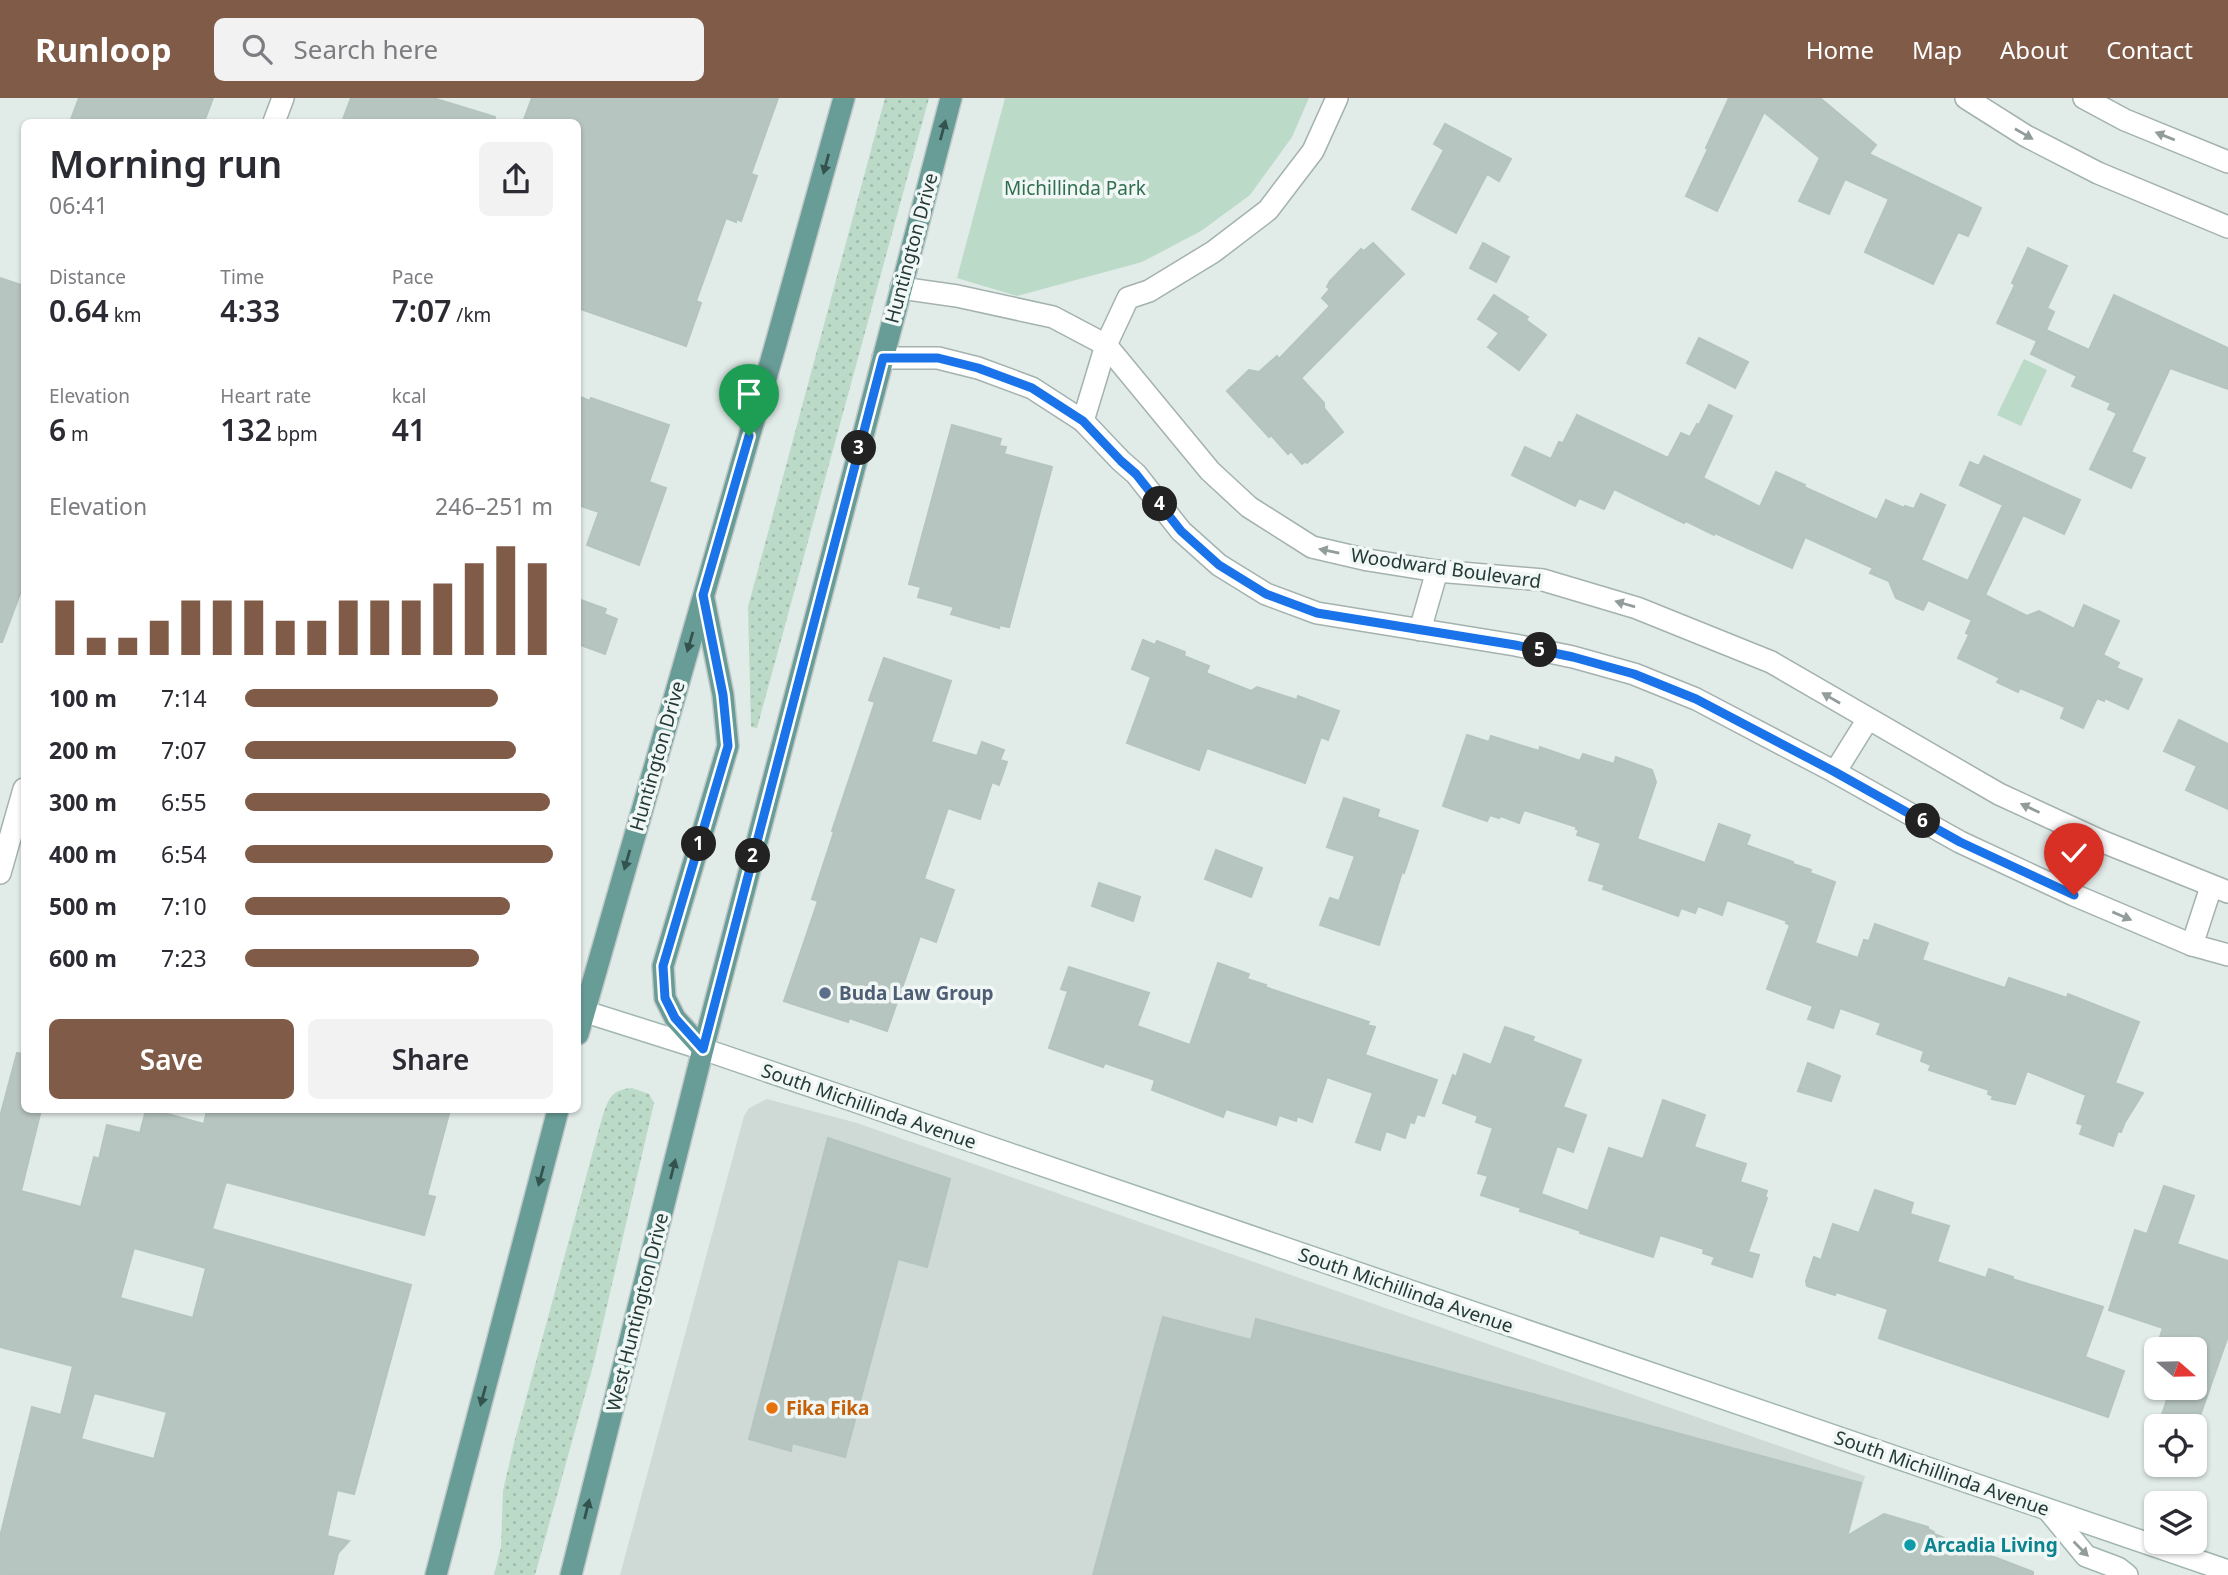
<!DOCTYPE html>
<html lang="en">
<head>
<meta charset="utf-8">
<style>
	body { margin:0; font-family:"Noto Sans",sans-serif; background:#f2f2f3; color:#2b2b33; height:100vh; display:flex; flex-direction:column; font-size:26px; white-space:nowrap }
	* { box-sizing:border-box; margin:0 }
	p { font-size:23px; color:#7c7c81 }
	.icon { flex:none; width:38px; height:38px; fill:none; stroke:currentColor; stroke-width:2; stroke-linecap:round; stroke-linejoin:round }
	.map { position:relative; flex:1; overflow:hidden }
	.side { position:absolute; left:21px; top:21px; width:560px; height:994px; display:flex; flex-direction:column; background:#fff; border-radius:10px; box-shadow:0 2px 5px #0004 }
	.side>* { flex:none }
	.needle { width:46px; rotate:110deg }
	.fabs { position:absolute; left:2144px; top:1239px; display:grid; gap:14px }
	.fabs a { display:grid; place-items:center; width:63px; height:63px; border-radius:10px; background:#fff; box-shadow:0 2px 5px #0004; font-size:35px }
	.pin { position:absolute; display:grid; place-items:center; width:60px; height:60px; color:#fff; margin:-72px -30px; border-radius:50% 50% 50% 0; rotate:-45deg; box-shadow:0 0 7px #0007 }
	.pin .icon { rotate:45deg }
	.km { position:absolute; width:35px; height:35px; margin:-18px; border-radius:50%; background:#222; color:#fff; font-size:19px; line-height:35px; text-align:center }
	.round { display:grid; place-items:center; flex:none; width:74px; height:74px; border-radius:10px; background:#f2f2f3 }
	.summary { display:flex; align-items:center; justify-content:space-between; height:119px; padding:0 28px }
	h1 { font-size:38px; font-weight:600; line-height:52px }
	.stats { display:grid; grid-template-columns:repeat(3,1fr); gap:10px; height:119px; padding:7px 28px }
	.stats div { display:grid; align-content:center }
	.stats b { font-size:30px; font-weight:600 }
	.stats small { font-size:19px; font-weight:400 }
	.stats p { font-size:19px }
	.chart { height:196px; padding:14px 28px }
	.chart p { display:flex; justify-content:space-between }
	.chart svg { width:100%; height:126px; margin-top:7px; stroke:#805b48; stroke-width:6 }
	.button { display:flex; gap:14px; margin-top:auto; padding:14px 28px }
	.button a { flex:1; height:80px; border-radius:10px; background:#805b48; color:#fff; font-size:28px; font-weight:600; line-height:80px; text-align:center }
	.button a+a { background:#f2f2f3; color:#2b2b33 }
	ul { padding:0 28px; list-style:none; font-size:23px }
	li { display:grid; grid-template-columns:112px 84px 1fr; align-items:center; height:52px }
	li i { height:18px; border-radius:9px; background:#805b48 }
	header { display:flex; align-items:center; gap:42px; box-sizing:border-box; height:98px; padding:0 35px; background:#805b48; color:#fff }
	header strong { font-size:33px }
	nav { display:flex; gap:38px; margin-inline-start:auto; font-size:24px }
	.search { width:490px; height:63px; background:#f2f2f3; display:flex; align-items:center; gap:18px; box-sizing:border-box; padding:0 24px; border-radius:10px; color:#7c7c81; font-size:26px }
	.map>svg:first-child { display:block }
</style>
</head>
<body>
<header>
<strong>Runloop</strong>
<div class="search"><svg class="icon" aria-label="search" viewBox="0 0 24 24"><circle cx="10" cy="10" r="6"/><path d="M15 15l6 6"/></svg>Search here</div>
<nav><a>Home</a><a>Map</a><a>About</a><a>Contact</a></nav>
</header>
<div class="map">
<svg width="2228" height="1477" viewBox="0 0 2228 1477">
	<defs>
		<pattern id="grass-dots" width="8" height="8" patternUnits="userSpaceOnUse" patternTransform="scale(1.75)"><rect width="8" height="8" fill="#bbdac8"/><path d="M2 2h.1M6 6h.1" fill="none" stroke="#a0bcac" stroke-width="1.8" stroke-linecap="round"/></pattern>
	</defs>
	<rect width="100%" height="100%" fill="#e1ebe8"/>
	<path fill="#cfdad7" d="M767,1001L857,1025L1865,1378L1838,1477H620L744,1018L749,1010Z"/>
	<g fill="url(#grass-dots)">
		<path d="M885,0H929L757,630L751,629L748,509Z"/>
		<path d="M632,990L649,996L654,1005L594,1264L535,1477H494L501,1449L503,1393L514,1345L602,1020C609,1001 610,992 632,990Z"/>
	</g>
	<g fill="#bbdac8">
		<path d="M1005,0H1309L1292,39L1250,97L1201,133L1142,164L1017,198L957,180Z"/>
		<path d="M2024,261L2047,272L2021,328L1997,317Z"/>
	</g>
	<g fill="#b7c5c1" stroke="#b4c4bf" stroke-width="2" fill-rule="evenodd">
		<path d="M79,0H213L204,24H70Z"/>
		<path d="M351,0H433L495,19L494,24H342Z"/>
		<path d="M532,0H778L751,76L757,78L741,123L736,121V124L726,120L696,203L701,205L686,248L578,210V24H523Z"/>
		<path d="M1729,0H1820L1876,47L1869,56L1981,110L1968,138L1958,134L1933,186L1865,154L1889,101L1845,81L1829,116L1799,103L1820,60L1764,14L1717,113L1686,98L1708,51L1706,50Z"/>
		<path d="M1445,26L1511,61L1499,83L1487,76L1456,135L1412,111L1444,52L1434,46Z"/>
		<path d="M1373,145L1404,176L1301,280L1324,305V310L1343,334L1307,365L1306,363L1302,366L1291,353L1288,356L1271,337L1269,339L1227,293L1249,272L1259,274L1277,258L1279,261L1330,208L1322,200L1330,191L1327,189L1330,183L1361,151L1364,153Z"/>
		<path d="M1483,145L1509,159L1496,184L1470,170Z"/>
		<path d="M2028,150L2067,168L2047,210L2054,214L2046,232L2089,252L2114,197L2228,250V291L2170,270L2131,354L2145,360L2131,390L2090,371L2117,315L2108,311L2111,305L2072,288L2077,278L2031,256L2037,243L1997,225L2015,187L2012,185Z"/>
		<path d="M0,180L24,188V485L2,544H0Z"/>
		<path d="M1494,197L1528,219L1526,222L1546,237L1519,272L1488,249L1499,235L1478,221Z"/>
		<path d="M1699,240L1748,264L1735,290L1687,265Z"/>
		<path d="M578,298L590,303L591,300L669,327L649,384L666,390L639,467L587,447L599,414L578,407Z"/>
		<path d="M1709,307L1732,318L1703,380L1760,409L1776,374L1805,387L1804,389L1877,422L1886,402L1904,410L1905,408L1914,411L1921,396L1945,407L1921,462L1968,483L2003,407L1960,387L1970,364L1979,368L1984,358L2080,402L2064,436L2023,417L1985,497L2027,518L2039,513L2074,531L2084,507L2119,523L2103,557L2119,565L2116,570L2142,581L2128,611L2105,600L2104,603L2097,600L2083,630L2061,620L2065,609L2020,590L2018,594L1997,584L2000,580L1958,560L1969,537L1966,535L1972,522L1928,502L1923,512L1896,500L1889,483L1870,475L1873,470L1805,439L1792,470L1715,435L1714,437L1686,423L1684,425L1614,391L1604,411L1579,400L1575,408L1512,377L1525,349L1551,361L1559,344L1563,345L1577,317L1668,360L1681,335L1690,339L1697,326L1699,327Z"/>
		<path d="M952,327L1001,341L999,348L1006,349L1004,356L1052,369L1009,529L1000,527L999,530L951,516L954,509L918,499L921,489L909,486Z"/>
		<path d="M578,501L606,511L604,516L617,521L605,556L578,546Z"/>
		<path d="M1143,542L1155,547L1157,543L1185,554L1184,558L1209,568L1206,575L1251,593L1257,589L1297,602L1298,598L1339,613L1328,642L1321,639L1305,685L1207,650L1199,672L1127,645L1151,579L1132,571Z"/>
		<path d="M884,560L951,583L931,644L977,658L982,644L1004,652L1000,662L1007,664L999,687L992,684L980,721L948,710L924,781L954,792L936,844L920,838L887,933L849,920L848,924L784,903L818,803L812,801L834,734L832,733L875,604L869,602Z"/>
		<path d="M2179,622L2228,646V711L2186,692L2197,668L2164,653Z"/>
		<path d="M1467,637L1489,644L1491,638L1539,653L1540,649L1580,663L1583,656L1614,666L1616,659L1652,672L1656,684L1637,741L1705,765L1719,726L1750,737L1746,747L1793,764V766L1811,772L1810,775L1835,784L1815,845L1858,860L1864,842L1869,843L1875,826L1928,845L1922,862L2005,890L2009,880L2067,900L2068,896L2139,924L2115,985L2143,995L2125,1024L2121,1034L2118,1033L2113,1048L2080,1036L2083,1027L2077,1025L2086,997L2027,973L2015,1006L1992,1001L1993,998L1988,996L1989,992L1929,972L1931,967L1921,963L1924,953L1877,936L1881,925L1840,910L1833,930L1808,921L1813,908L1767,891L1790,827L1786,825L1787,823L1727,802L1722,817L1698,808L1695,815L1681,810L1678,818L1603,791L1605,787L1589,782L1601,745L1577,737L1579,732L1576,731L1577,729L1524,712L1519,725L1501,718L1499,720L1490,717L1487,723L1443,708Z"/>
		<path d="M1344,700L1379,712L1377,719L1418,733L1404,775L1402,774L1379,847L1320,827L1330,800L1339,803L1355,758L1327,749Z"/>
		<path d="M1216,752L1262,770L1251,799L1205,781Z"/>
		<path d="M1099,785L1140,799L1133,823L1092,808Z"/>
		<path d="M1218,865L1249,876L1247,881L1266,887L1265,889L1369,924L1367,927L1375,929L1365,957L1437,982L1424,1018L1417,1016L1414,1025L1410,1024L1405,1040L1386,1033L1380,1052L1356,1044L1373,995L1327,979L1312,1024L1297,1018L1296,1023L1279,1017L1276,1027L1226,1011L1223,1019L1152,992L1155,982L1105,965L1103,969L1049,950L1068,893L1061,891L1069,869L1149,895L1137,928L1190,947Z"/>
		<path d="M1505,929L1534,939L1532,943L1581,962L1563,1009L1586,1017L1573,1054L1557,1048L1541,1096L1588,1113L1609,1050L1643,1061L1663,1002L1705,1017L1694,1049L1746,1066L1740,1084L1767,1093L1765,1099L1767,1100L1748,1154L1759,1157L1752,1179L1712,1166L1715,1159L1703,1155L1704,1151L1660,1137L1653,1159L1580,1135L1581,1133L1520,1113L1521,1110L1481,1097L1488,1078L1478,1075L1493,1030L1476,1024L1478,1018L1443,1005L1453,977L1456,979L1464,956L1491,967Z"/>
		<path d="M17,955L24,956V1012H41L21,1093L81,1109L94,1059L99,1061L107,1027L140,1035L146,1012H153L204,1026L207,1012H450L427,1097L435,1099L424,1137L226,1084L212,1131L411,1187L354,1396L337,1392L327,1438L349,1443L338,1455L333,1477H0V1439L32,1309L61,1317L73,1268L0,1249V1019ZM134,1150L206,1170L193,1220L120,1200ZM94,1295L167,1314L154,1361L81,1341Z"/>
		<path d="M1808,965L1840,978L1831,1003L1798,993Z"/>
		<path d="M828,1040L950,1081L927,1169L898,1161L845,1359L792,1345L791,1353L749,1341Z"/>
		<path d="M2164,1088L2194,1098L2177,1146L2228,1163V1238L2194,1335V1328H2158L2171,1290H2169H2194V1251H2156L2163,1230L2109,1212L2135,1132L2147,1136Z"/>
		<path d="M1875,1092L1913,1105L1910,1116L1949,1128L1937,1164L1986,1180L1989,1171L2013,1179L2012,1181L2103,1209L2085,1259L2124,1273L2108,1319L1879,1240L1888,1211L1836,1194L1835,1197L1807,1188L1806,1183L1814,1159L1821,1162L1833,1126L1859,1135Z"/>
		<path d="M1163,1219L1251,1242L1256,1221L1861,1385L1847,1438L1884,1416L1928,1429V1431L1934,1434V1436L2033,1474V1477H1093Z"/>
		<path d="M2156,1251V1285L2146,1281Z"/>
	</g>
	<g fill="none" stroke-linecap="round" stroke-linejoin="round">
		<g stroke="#a4b2af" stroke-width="24">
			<g id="street">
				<path d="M1966,0L2026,38L2098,75L2228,129"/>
				<path d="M2084,0L2125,22L2228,64"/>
				<path d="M274,24L283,0"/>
				<path d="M901,190L957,198L1053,219L1106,247L1210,373L1249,409L1312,449L1368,462L1437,473L1543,482L1637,510L1771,564L1999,696L2101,743L2228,794"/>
				<path d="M883,260H938L978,270L1032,290L1083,323L1121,363L1136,376L1181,433L1219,467L1266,496L1317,515L1515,547L1573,559L1634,576L1696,601L1835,674L1960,744L2074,797L2192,847L2228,857"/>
				<path d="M1083,323L1106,247L1128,200L1149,193L1213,154L1268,112L1313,53L1337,0"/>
				<path d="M1420,532L1437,473"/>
				<path d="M1835,674L1868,621"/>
				<path d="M0,775L24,691"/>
				<path d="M2192,847L2211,789"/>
			</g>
		</g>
		<g stroke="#a1b6b1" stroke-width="24">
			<g id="secondary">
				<path d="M583,913L703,951L2228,1473"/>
				<path d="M2048,1412L2086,1458L2118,1470L2127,1477"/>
			</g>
		</g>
		<g stroke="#c1c8c7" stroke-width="24">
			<g id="primary">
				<path d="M578,936L776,245L844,0"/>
				<path d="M703,951L675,920L665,900L663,868L728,648L723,597L704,501"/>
				<path d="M436,1477L558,1012"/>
				<path d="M571,1477L703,951L951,0"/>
			</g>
		</g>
		<use href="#street" stroke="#fff" stroke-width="21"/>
		<use href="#secondary" stroke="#fff" stroke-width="21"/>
		<use href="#primary" stroke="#689d97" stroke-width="21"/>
	</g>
	<defs><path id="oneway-solid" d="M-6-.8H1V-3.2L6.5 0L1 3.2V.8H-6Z" transform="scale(1.75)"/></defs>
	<g fill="#34534f">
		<use href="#oneway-solid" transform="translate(943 32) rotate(-75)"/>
		<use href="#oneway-solid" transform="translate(826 66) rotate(105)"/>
		<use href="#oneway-solid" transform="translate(690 544) rotate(106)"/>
		<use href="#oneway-solid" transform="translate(627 762) rotate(106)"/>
		<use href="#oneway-solid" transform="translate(673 1071) rotate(-76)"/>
		<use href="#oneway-solid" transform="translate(541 1078) rotate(105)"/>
		<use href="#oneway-solid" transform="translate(483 1298) rotate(105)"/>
		<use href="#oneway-solid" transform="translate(587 1411) rotate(-76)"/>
	</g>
	<g fill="#919c9b">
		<use href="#oneway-solid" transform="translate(2024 36) rotate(30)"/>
		<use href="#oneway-solid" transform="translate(2165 38) rotate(-158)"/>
		<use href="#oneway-solid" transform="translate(1329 453) rotate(-168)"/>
		<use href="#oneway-solid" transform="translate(1625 506) rotate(-164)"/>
		<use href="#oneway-solid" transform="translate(1831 600) rotate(-150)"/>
		<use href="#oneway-solid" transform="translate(2030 710) rotate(-155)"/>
		<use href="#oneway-solid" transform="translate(2122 818) rotate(23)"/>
		<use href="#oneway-solid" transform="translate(2081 1451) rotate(45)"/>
	</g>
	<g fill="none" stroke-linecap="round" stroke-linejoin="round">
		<g stroke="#fff" stroke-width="14">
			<path id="route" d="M749,338L703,497L723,597L728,648L663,868L665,900L675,920L703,951L883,260H938L978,270L1032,290L1083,323L1121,363L1136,376L1181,433L1219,467L1266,496L1317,515L1515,547L1573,559L1634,576L1696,601L1835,674L1960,744L2074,797"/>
		</g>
		<use href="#route" stroke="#1a73e8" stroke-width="9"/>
	</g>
	<circle fill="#5c6f8a" stroke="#f1f7f5" stroke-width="2.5" cx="825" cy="895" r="7"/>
	<circle fill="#e8710a" stroke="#f1f7f5" stroke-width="2.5" cx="772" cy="1310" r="7"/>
	<circle fill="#0f9aa8" stroke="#f1f7f5" stroke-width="2.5" cx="1910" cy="1447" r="7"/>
	<g text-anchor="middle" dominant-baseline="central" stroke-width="7" stroke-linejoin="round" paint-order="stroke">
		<g font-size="19" fill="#2f6e51" stroke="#f1f7f5">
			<text x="1075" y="90">Michillinda Park</text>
		</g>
		<g font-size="19" fill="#233a37" stroke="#f1f7f5">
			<text transform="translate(911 150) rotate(-75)">Huntington Drive</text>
			<text transform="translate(1446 470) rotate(8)">Woodward Boulevard</text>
			<text transform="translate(657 658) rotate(-74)">Huntington Drive</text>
			<text transform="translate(869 1008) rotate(19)">South Michillinda Avenue</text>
			<text transform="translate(1406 1192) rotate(19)">South Michillinda Avenue</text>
			<text transform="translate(637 1214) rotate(-76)">West Huntington Drive</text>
			<text transform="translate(1942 1375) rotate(19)">South Michillinda Avenue</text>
		</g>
		<g font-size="19" font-weight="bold" fill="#4e5e75" stroke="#f1f7f5" text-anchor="start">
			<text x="839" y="895">Buda Law Group</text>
		</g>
		<g font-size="19" font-weight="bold" fill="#c56008" stroke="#f1f7f5" text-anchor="start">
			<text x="786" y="1310">Fika Fika</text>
		</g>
		<g font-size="19" font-weight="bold" fill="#0d838f" stroke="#f1f7f5" text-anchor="start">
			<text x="1924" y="1447">Arcadia Living</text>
		</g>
	</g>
</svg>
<div class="fabs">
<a><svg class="needle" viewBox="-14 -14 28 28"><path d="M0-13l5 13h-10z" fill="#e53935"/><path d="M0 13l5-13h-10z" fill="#7c7c81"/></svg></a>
<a><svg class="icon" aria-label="locate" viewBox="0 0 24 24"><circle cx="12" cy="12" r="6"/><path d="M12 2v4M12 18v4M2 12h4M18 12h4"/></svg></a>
<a><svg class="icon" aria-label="layers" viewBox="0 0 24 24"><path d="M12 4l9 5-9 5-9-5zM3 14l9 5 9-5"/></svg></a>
</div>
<div class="pin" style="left:749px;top:338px;background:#1e9e55"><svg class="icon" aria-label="arrive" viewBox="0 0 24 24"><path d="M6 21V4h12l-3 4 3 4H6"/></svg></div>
<div class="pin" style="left:2074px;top:797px;background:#d93025"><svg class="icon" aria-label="check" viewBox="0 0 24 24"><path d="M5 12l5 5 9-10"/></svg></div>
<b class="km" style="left:699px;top:746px">1</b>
<b class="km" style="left:753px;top:758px">2</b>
<b class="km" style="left:859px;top:350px">3</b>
<b class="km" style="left:1160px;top:406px">4</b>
<b class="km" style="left:1540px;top:552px">5</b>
<b class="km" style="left:1923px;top:723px">6</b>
<section class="side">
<div class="summary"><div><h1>Morning run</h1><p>06:41</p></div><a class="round"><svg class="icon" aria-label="share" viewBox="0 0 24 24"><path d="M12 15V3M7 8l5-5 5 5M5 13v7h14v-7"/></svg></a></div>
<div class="stats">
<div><p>Distance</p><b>0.64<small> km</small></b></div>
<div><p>Time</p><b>4:33</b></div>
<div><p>Pace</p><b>7:07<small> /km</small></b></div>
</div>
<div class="stats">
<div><p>Elevation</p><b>6<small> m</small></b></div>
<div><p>Heart rate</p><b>132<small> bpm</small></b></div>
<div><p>kcal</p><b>41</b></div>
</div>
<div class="chart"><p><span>Elevation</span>246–251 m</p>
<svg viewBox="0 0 160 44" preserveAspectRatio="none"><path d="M5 44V25M15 44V38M25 44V38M35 44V32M45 44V25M55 44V25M65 44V25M75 44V32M85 44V32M95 44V25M105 44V25M115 44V25M125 44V19M135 44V12M145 44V6M155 44V12"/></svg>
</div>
<ul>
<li><b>100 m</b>7:14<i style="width:82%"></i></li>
<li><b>200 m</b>7:07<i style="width:88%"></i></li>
<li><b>300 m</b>6:55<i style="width:99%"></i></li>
<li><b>400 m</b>6:54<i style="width:100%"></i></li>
<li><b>500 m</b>7:10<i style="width:86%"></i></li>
<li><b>600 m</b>7:23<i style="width:76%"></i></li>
</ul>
<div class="button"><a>Save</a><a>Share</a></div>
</section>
</div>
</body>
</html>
